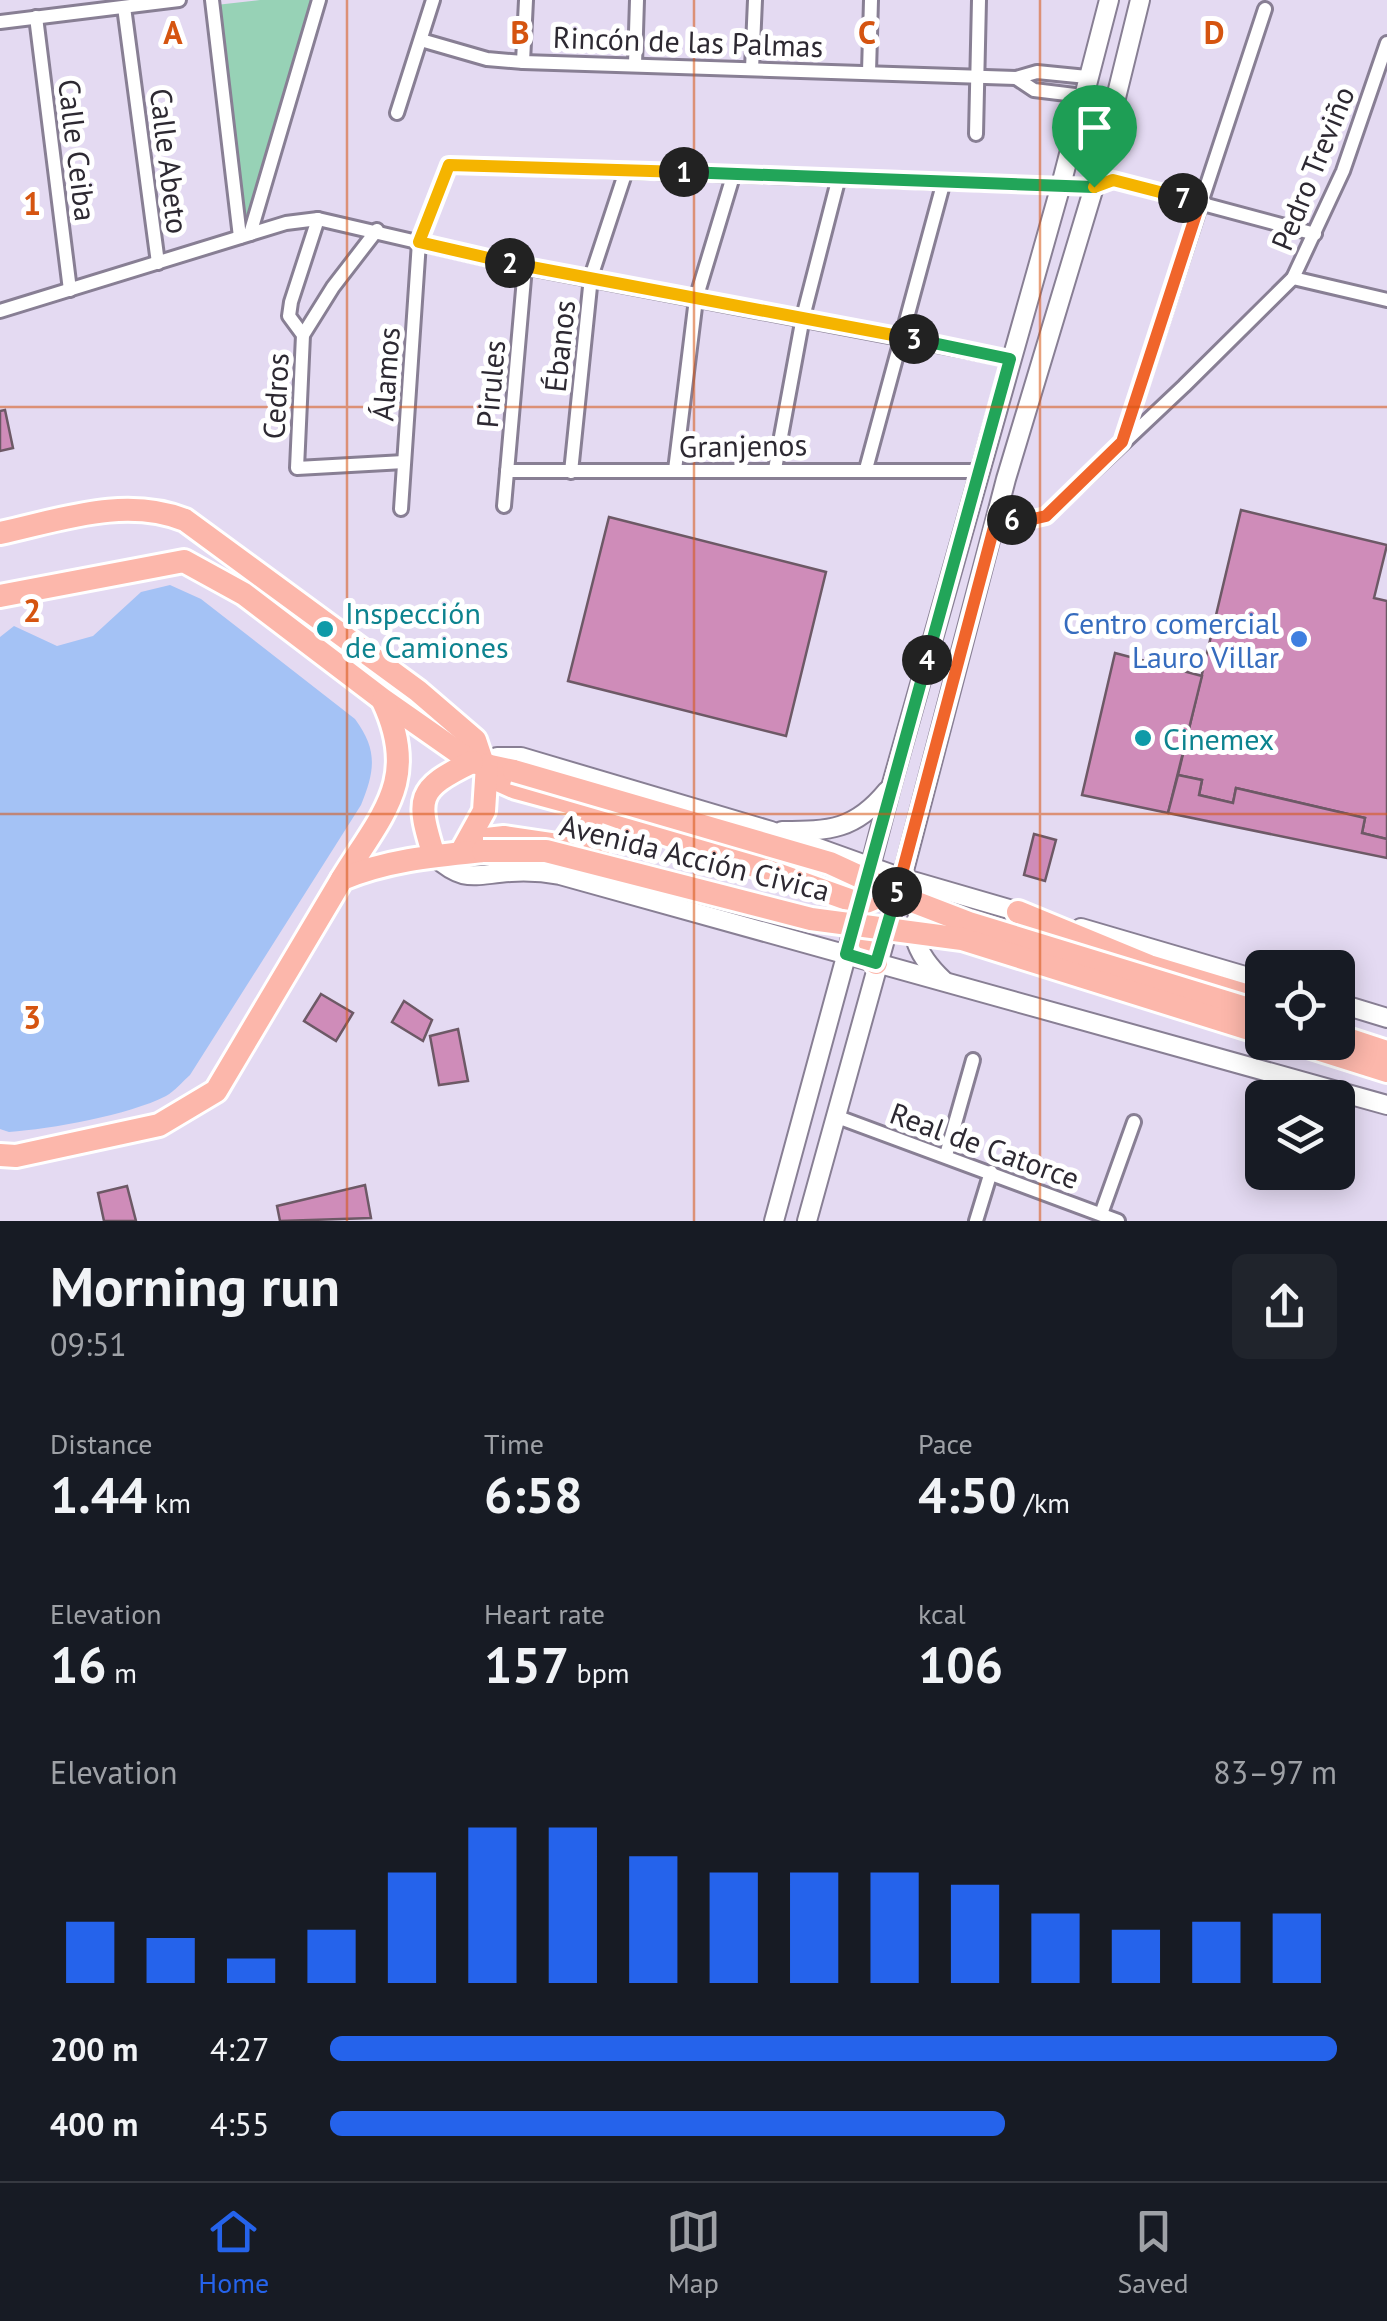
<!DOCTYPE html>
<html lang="en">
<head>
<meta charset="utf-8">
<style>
	body { margin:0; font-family:"PT Sans",sans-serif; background:#20242c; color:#f1f3f6; height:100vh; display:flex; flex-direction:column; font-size:38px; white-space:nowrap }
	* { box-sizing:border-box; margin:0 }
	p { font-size:32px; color:#9ea1a6 }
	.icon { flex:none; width:55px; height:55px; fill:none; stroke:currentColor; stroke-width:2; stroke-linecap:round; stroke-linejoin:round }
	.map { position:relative; height:1221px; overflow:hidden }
	.drawer { display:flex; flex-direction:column; background:#171b24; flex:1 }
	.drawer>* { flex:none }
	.fabs { position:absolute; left:1245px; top:950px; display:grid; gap:20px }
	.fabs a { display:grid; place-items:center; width:110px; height:110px; border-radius:15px; background:#171b24; box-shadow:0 5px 25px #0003; font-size:50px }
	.pin { position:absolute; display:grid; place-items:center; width:85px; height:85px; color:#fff; margin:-102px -42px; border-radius:50% 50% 50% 0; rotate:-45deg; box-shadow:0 0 10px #0007 }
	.pin .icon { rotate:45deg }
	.km { position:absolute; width:50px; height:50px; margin:-25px; border-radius:50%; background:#222; color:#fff; font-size:28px; line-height:50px; text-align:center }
	.round { display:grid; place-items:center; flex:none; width:105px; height:105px; border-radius:15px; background:#20242c }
	.head { display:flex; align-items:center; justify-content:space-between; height:170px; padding:0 50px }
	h1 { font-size:55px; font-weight:700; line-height:75px }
	.stats { display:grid; grid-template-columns:repeat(3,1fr); gap:15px; height:170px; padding:10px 50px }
	.stats div { display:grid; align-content:center }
	.stats b { font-size:50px; font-weight:700 }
	.stats small { font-size:28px; font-weight:400 }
	.stats p { font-size:28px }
	.chart { height:280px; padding:20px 50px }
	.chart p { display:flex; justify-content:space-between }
	.chart svg { width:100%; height:180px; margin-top:10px; stroke:#2563eb; stroke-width:6 }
	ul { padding:0 50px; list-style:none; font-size:32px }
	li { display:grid; grid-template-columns:160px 120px 1fr; align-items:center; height:75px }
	li i { height:25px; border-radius:12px; background:#2563eb }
	.tabs { display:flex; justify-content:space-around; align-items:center; height:140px; border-top:2px solid #363941; background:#171b24; font-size:28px; color:#9ea1a6 }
	.tabs a { display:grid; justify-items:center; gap:5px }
	.tabs .current { color:#2563eb }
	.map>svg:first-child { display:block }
</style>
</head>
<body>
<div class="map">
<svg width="1387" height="1221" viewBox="0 0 1387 1221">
	<rect width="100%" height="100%" fill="#e4daf2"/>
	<path fill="#97d2b6" d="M260,0H316L251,223L241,226L216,5Z"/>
	<path fill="#a4c2f5" d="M170,585L201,599L355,719C378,750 375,771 361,805L190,1075C182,1082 175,1091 166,1096C129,1115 51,1129 9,1132L0,1129V637L14,626L57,646L93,636L141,592Z"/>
	<g fill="#cf8cb9" stroke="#6d5966" stroke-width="2.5">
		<path d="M5,410L13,448L0,451V411Z"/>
		<path d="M1241,510L1387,545L1374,598L1387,601V839L1362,833L1365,818L1236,788L1233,803L1199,795L1202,780L1178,775Z"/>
		<path d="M609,517L826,572L786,736L568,681Z"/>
		<path d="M1115,653L1202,676L1168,813L1082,795Z"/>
		<path d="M1178,775L1202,780L1199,795L1233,803L1236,788L1365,818L1362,833L1387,839V858L1168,813Z"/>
		<path d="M1034,834L1056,840L1045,881L1024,875Z"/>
		<path d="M321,994L353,1013L336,1041L304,1021Z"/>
		<path d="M404,1001L432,1020L423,1041L392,1022Z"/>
		<path d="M458,1029L468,1081L439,1085L430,1036Z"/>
		<path d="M365,1185L371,1218L280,1221L277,1206Z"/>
		<path d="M127,1186L136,1221H104L98,1193Z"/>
	</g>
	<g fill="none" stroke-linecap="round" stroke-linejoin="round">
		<g stroke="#887f94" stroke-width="18">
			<g id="street">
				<path d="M212,0L240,237"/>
				<path d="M124,7L158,263"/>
				<path d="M36,17L70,290"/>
				<path d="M0,22L179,0"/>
				<path d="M421,40L487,59L523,62L1016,78L1037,72L1087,77"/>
				<path d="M523,62L526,0"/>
				<path d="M635,64L637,0"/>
				<path d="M752,69L755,0"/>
				<path d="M869,72L871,0"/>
				<path d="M1016,78L1034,90L1083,96"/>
				<path d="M397,113L433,0"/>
				<path d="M976,134L979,0"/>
				<path d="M377,230L333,287L303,335L297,468L404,462"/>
				<path d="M250,234L319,0"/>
				<path d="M1293,278L1387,300"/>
				<path d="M0,311L286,223L318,219L525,267L1010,359"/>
				<path d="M303,335L289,316L291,302L318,219"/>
				<path d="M1123,439L1265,9"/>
				<path d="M775,469L803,317L839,177"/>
				<path d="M866,469L944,181"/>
				<path d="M675,470L696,299L734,173"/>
				<path d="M507,471H980"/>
				<path d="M571,472L591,277L626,171"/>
				<path d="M504,506L525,267"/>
				<path d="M401,509L419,242L449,165L1094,187L1113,180L1315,234"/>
				<path d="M997,512L1020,522L1046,516L1184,386L1293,278L1343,171L1387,43"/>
				<path d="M835,1116L1118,1221"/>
				<path d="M946,1155L973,1060"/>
				<path d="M1101,1214L1134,1122"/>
				<path d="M976,1221L991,1172"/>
			</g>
		</g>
		<g stroke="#887f94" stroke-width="22">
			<g id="secondary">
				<path d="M487,765L497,757H521L771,831L902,878L1026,914"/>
				<path d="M782,831C830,831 855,830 887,791"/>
				<path d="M434,856C464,884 475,874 511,872C527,871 544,872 560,875L1387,1105"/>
				<path d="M864,891L891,787L1061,185L1109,0"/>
				<path d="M937,901C896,921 919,957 943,980"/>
				<path d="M1081,928L1262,981"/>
				<path d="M1338,1003L1387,1018"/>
				<path d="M774,1221L857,916"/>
				<path d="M807,1221L902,878L1006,479L1094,187L1140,0"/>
			</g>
		</g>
		<g stroke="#fff" stroke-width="28">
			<g id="highway">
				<path d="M0,533C60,520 125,496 185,520L418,691L475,740L483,764"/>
				<path d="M0,596L184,561L244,594L382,699L472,762L514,771"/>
				<path d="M490,769L500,781L516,788L601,811L861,904L885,894L902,878"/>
				<path d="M469,841L504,837L564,846"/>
				<path d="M464,847L484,811L487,765"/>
				<path d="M598,855L589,828L594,815L601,811"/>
				<path d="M434,856C416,798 416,789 472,762"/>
				<path d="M342,879C382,814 420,780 383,701"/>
				<path d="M1018,912L1149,966L1262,1000"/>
				<path d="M846,921C865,926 872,945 876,963"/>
				<path d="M1338,1036L1387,1052"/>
				<path d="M1295,1042L1387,1071"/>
				<path d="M0,1155L16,1156L159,1125L216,1091L342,879C388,860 433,856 483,851"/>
			</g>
		</g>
		<use href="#street" stroke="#fff" stroke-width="12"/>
		<use href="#secondary" stroke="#fff" stroke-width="18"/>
		<use href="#highway" stroke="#fcb7ab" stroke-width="22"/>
		<g stroke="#fff" stroke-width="28" stroke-linecap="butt">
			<g id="highway-bridge">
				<path d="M514,771L830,863L917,903L969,923L1262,1013"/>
				<path d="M483,851H546L811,919L962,939L1262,1033"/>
			</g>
		</g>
		<use href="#highway-bridge" stroke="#fcb7ab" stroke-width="22"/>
	</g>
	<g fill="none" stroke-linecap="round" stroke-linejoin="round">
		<g stroke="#fff" stroke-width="20">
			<path id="split-1" d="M684,172L1094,187"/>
		</g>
		<g stroke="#fff" stroke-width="20">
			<path id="split-2" d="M510,263L419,242L449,165L684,172"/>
		</g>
		<g stroke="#fff" stroke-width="20">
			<path id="split-3" d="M510,263L914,339"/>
		</g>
		<g stroke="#fff" stroke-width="20">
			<path id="split-4" d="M914,339L1010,359L927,660"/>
		</g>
		<g stroke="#fff" stroke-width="20">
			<path id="split-5" d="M897,892L876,963L846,954L927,660"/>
		</g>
		<g stroke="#fff" stroke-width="20">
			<path id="split-6" d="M897,892L998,512L1012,520"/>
		</g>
		<g stroke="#fff" stroke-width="20">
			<path id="split-7" d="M1012,520L1020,522L1046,516L1122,442L1200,202L1183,198"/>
		</g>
		<g stroke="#fff" stroke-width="20">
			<path id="split-8" d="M1094,187L1113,180L1183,198"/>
		</g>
		<use href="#split-1" stroke="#22a559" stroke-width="12"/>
		<use href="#split-2" stroke="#f5b400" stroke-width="12"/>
		<use href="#split-3" stroke="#f5b400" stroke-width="12"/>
		<use href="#split-4" stroke="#22a559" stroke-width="12"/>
		<use href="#split-5" stroke="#22a559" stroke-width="12"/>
		<use href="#split-6" stroke="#f0652b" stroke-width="12"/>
		<use href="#split-7" stroke="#f0652b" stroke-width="12"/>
		<use href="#split-8" stroke="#f5b400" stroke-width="12"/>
	</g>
	<path fill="none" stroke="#d55410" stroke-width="2.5" stroke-opacity="0.55" d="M347,0V1221M694,0V1221M1040,0V1221M0,407H1387M0,814H1387"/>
	<g fill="#0f9aa8" stroke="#fff" stroke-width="4">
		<circle cx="325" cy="629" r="10"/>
		<circle cx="1143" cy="738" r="10"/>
	</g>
	<circle fill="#3f7fe0" stroke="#fff" stroke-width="4" cx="1299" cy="639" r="10"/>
	<g text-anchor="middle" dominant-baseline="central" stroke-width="10" stroke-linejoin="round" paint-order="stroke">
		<g font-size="30" fill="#2d2932" stroke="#fff">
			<text transform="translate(688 41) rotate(2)">Rincón de las Palmas</text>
			<text transform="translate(78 150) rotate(83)">Calle Ceiba</text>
			<text transform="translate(170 161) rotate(83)">Calle Abeto</text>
			<text transform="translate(1312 168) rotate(-68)">Pedro Treviño</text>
			<text transform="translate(559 346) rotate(-84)">Ébanos</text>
			<text transform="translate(385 374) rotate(-86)">Álamos</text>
			<text transform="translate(490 384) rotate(-85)">Pirules</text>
			<text transform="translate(275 396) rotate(-87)">Cedros</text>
			<text transform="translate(743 445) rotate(-1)">Granjenos</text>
			<text transform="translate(695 857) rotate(14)">Avenida Acción Civica</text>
			<text transform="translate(985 1145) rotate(20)">Real de Catorce</text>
		</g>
		<g font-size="30" fill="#0d838f" stroke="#fff" text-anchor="start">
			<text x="345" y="612">Inspección<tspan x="345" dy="34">de Camiones</tspan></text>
			<text x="1163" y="738">Cinemex</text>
		</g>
		<g font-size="30" fill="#366cbe" stroke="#fff" text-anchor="end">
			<text x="1279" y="622">Centro comercial<tspan x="1279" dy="34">Lauro Villar</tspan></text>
		</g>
	</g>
	<g font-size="32" text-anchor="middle" font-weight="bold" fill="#d55410" stroke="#fff" stroke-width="10" stroke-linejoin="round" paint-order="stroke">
		<text x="173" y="44">A</text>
		<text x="520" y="44">B</text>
		<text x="867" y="44">C</text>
		<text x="1214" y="44">D</text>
		<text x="32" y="215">1</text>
		<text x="32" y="622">2</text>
		<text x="32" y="1029">3</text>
	</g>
</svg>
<div class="fabs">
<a><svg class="icon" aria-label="locate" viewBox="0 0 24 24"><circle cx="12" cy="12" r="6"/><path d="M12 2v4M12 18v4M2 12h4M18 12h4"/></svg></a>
<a><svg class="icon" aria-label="layers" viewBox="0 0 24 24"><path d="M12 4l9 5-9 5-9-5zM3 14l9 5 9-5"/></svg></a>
</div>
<div class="pin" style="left:1094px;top:187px;background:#1e9e55"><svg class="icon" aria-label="arrive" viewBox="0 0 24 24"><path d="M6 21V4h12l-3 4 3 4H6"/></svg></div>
<b class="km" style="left:684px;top:172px">1</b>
<b class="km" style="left:510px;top:263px">2</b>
<b class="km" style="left:914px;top:339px">3</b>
<b class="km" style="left:927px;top:660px">4</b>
<b class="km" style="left:897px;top:892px">5</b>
<b class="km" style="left:1012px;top:520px">6</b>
<b class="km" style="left:1183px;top:198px">7</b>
</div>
<section class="drawer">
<div class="head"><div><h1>Morning run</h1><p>09:51</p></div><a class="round"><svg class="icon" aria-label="share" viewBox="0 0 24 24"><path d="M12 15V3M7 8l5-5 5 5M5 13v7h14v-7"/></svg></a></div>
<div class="stats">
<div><p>Distance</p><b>1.44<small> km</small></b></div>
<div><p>Time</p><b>6:58</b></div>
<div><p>Pace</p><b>4:50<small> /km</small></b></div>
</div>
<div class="stats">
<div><p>Elevation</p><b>16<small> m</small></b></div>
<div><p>Heart rate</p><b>157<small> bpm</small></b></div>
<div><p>kcal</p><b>106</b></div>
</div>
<div class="chart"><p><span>Elevation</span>83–97 m</p>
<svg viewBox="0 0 160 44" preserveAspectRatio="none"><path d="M5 44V29M15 44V33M25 44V38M35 44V31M45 44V17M55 44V6M65 44V6M75 44V13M85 44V17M95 44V17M105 44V17M115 44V20M125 44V27M135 44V31M145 44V29M155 44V27"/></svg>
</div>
<ul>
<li><b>200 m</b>4:27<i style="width:100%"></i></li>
<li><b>400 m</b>4:55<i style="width:67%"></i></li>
</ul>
</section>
<nav class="tabs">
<a class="current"><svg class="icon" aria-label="home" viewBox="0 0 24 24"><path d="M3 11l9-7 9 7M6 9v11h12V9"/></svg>Home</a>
<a><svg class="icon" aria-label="map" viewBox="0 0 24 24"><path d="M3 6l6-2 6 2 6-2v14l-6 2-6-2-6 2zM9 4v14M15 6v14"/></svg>Map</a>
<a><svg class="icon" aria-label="saved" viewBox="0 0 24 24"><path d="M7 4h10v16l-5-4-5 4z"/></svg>Saved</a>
</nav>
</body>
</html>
